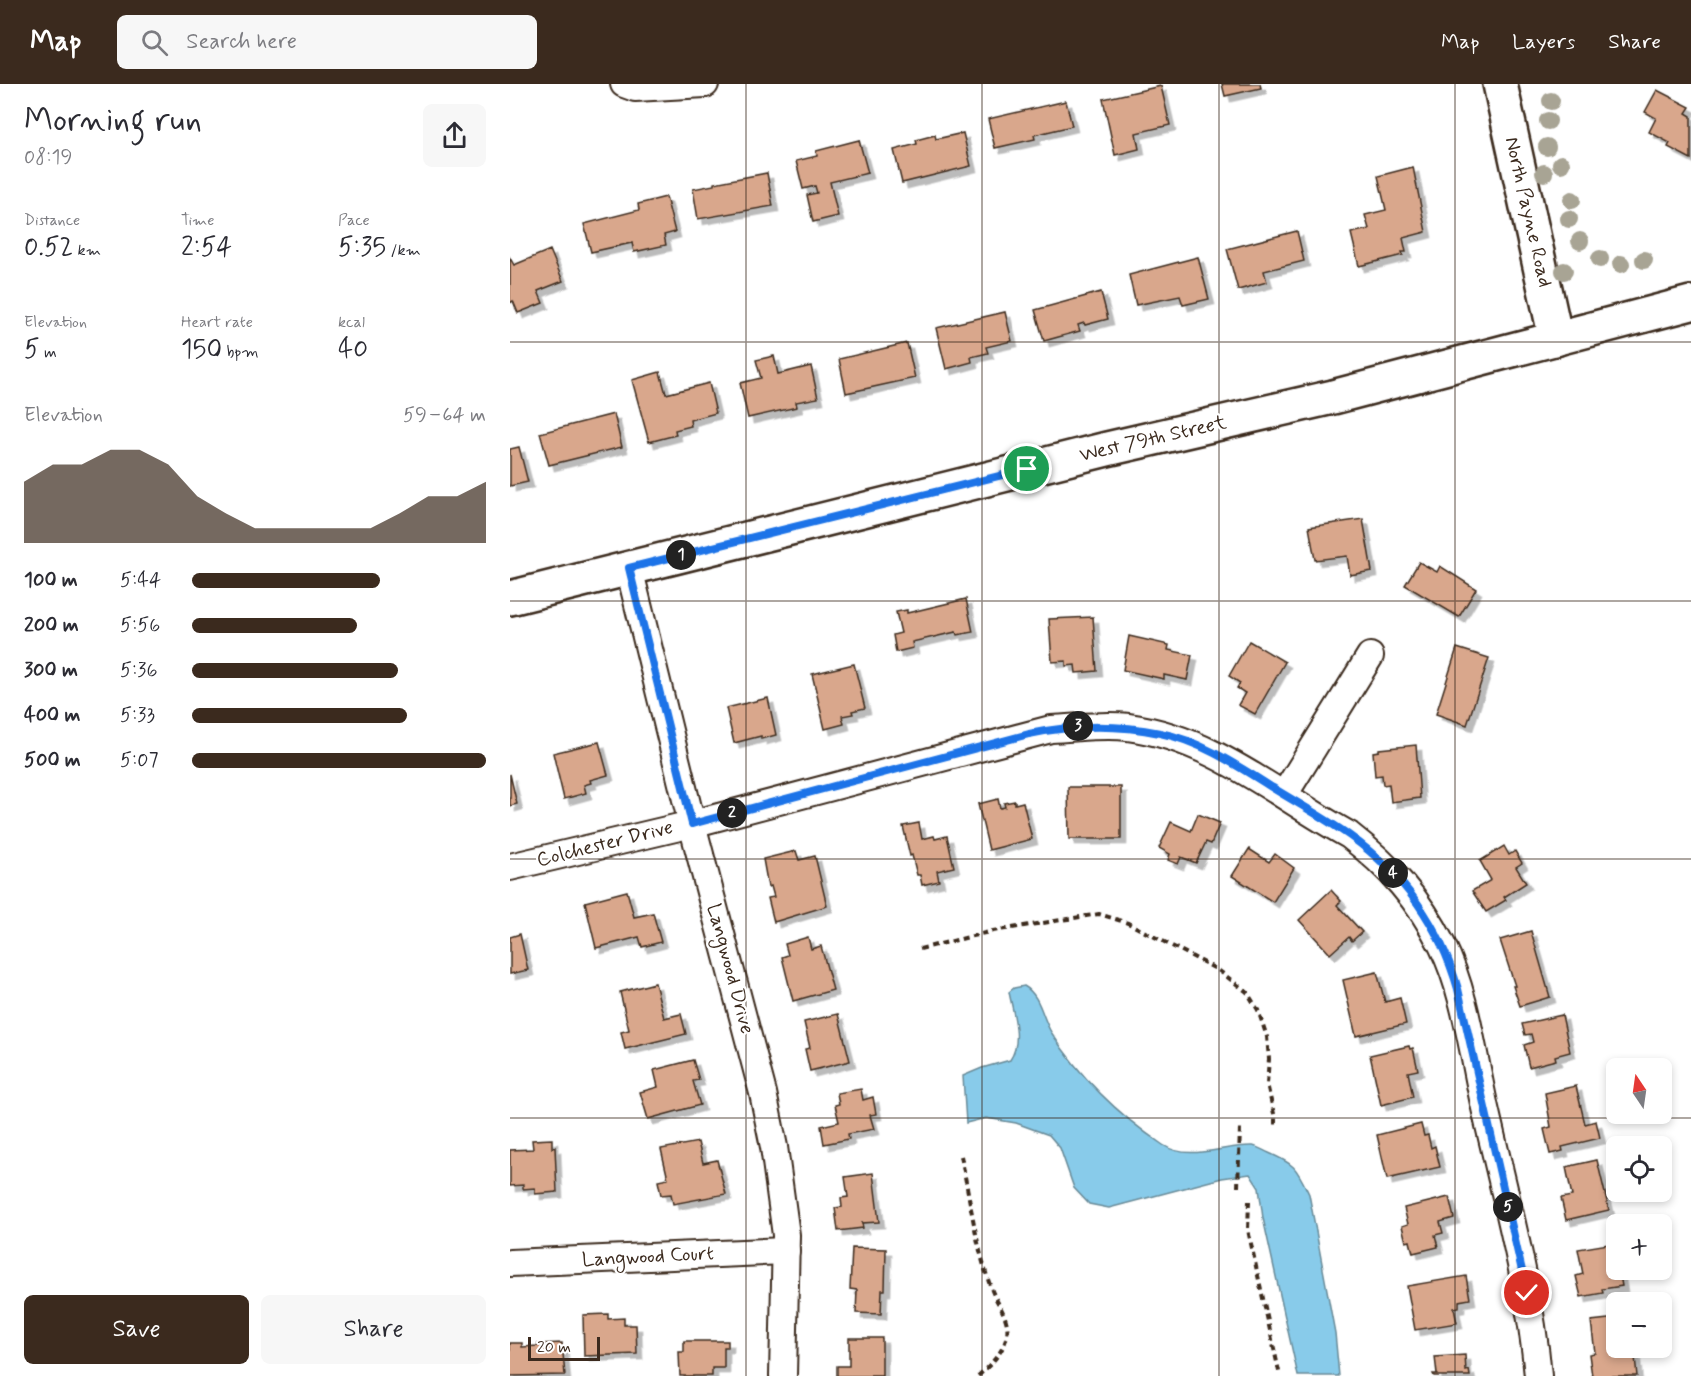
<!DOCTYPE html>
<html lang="en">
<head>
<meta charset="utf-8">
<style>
	body { margin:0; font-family:Mynerve,sans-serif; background:#f7f7f7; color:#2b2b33; height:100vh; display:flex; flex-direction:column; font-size:22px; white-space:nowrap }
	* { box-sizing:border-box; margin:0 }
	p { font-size:20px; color:#7c7c81 }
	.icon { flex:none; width:33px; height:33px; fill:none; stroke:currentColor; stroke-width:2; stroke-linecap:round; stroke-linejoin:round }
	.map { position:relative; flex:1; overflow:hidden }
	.side { display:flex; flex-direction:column; background:#fff; width:510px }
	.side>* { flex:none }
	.needle { width:39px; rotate:347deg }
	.tools { position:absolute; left:1096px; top:974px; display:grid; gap:12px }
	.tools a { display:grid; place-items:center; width:66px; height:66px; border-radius:9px; background:#fff; box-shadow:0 3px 9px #0003; font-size:30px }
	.scale { position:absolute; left:18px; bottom:15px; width:72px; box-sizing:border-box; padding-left:6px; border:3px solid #3b2a1e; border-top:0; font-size:16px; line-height:21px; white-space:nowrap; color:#3b2a1e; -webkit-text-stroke:4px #fff; paint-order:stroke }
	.pin { position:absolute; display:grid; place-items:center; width:51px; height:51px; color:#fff; margin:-26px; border:3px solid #fff; border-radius:50%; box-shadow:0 2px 6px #0007 }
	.km { position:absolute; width:30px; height:30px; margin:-15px; border-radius:50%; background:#222; color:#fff; font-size:16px; line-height:30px; text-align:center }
	.round { display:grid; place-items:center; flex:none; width:63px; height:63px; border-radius:9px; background:#f7f7f7 }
	.summary { display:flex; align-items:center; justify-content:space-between; height:102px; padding:0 24px }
	h1 { font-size:33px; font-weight:600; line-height:45px }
	.stats { display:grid; grid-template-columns:repeat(3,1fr); gap:9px; height:102px; padding:6px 24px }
	.stats div { display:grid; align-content:center }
	.stats b { font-size:26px; font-weight:600 }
	.stats small { font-size:16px; font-weight:400 }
	.stats p { font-size:16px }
	.chart { height:168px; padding:12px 24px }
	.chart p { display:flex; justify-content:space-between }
	.chart svg { width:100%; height:108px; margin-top:6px; fill:#3b2a1e; opacity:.7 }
	.primary-button { display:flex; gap:12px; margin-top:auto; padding:12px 24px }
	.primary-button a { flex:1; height:69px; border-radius:9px; background:#3b2a1e; color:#fff; font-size:24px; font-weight:600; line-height:69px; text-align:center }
	.primary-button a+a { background:#f7f7f7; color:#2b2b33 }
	ul { padding:0 24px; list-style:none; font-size:20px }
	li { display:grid; grid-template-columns:96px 72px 1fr; align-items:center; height:45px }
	li i { height:15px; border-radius:8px; background:#3b2a1e }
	header { display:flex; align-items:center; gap:36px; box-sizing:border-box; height:84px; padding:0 30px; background:#3b2a1e; color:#fff }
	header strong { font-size:28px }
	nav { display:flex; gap:33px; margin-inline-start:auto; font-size:21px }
	.search { width:420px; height:54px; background:#f7f7f7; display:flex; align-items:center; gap:15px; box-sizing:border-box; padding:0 21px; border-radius:9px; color:#7c7c81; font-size:22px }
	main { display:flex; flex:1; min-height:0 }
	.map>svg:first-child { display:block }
</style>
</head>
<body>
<header>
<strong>Map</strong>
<div class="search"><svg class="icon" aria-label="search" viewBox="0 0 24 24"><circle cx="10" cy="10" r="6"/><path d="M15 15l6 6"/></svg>Search here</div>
<nav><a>Map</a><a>Layers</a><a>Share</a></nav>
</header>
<main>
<section class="side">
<div class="summary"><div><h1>Morning run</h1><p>08:19</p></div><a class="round"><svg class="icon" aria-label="share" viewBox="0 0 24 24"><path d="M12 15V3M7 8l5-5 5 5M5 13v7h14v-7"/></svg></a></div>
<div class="stats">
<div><p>Distance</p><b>0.52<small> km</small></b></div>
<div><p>Time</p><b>2:54</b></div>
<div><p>Pace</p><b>5:35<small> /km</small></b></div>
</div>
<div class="stats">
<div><p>Elevation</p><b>5<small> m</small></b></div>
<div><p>Heart rate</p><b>150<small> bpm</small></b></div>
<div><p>kcal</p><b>40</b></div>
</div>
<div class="chart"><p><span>Elevation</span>59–64 m</p>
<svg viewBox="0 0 160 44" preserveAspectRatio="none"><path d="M0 44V19L10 12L20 12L30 6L40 6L50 12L60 25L70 32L80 38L90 38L100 38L110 38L120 38L130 32L140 25L150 25L160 19V44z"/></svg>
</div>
<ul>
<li><b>100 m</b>5:44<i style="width:64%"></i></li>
<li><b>200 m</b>5:56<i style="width:56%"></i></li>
<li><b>300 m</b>5:36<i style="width:70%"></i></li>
<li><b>400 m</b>5:33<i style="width:73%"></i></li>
<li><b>500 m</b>5:07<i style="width:100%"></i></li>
</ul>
<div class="primary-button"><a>Save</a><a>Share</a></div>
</section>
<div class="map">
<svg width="1181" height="1292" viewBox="0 0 1181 1292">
	<defs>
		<filter id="shadow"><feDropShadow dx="5.5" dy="5.5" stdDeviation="0" flood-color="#0004"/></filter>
	</defs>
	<rect width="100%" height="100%" fill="#fff"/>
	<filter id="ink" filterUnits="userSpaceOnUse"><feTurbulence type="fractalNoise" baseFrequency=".0167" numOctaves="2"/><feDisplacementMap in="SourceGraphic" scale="12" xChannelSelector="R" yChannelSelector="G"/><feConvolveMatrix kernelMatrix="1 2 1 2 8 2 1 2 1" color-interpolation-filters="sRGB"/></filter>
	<g filter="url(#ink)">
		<path fill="#88cbea" stroke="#698b98" stroke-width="1.5" d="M514,902C530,911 532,933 541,948C571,995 607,1030 653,1061C679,1078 714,1061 743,1062C748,1063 754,1067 759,1069C786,1081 786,1083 799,1110L825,1249L829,1292H788L753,1134L749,1104L740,1090L712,1094L599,1124L579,1120L564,1104L550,1064L539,1051L506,1039L476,1034L456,1039L453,992L472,984L500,976C513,957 503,929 499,908L504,904Z"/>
		<g fill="#d9a78c" stroke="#3b2a1e" stroke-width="1.5" filter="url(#shadow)">
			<path d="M712,0H750L751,4L715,12Z"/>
			<path d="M651,2L660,41L626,49L629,65L605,71L593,15Z"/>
			<path d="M1147,6L1180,23L1176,29L1181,32V75L1158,63L1160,59L1139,48L1146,34L1135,28Z"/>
			<path d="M556,17L562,42L524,51L525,55L485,64L478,35Z"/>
			<path d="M453,49L461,82L392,99L384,66L407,60L406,56L425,51L426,55Z"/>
			<path d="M349,56L358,89L320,98L328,132L303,138L297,111L307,109L305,102L293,105L286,77L307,72L306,67Z"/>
			<path d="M903,83L916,148L893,154L896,168H892L893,171L849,182L841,149L859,145L855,131L876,126L868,92Z"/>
			<path d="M257,89L263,122L188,135L183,105L204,101V99Z"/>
			<path d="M156,113L165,148L154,151L156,161L124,168L122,159L81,168L74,140L129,126L128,120Z"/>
			<path d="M787,147L794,177L754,187L757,198L728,206L717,165Z"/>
			<path d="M40,166L53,197L28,207L33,219L8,229L3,217L0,219V174L4,181Z"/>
			<path d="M688,173L699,215L673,221L670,212L626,221L619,191Z"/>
			<path d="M591,208L598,235L575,241L574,239L568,241L570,247L534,257L525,226Z"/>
			<path d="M495,228L502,257L476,263L478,269L461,273L462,278L436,285L426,244Z"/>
			<path d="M397,259L405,294L336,309L329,275Z"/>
			<path d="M264,272L268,290L301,282L308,314L286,318L287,323L238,334L230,299L251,294L246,276Z"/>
			<path d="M150,288L156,310L199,299L206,329L180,336L181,342L165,346L166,351L139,358L122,296Z"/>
			<path d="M104,330L112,363L39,381L30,349Z"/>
			<path d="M9,363L18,398L0,402V365Z"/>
			<path d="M853,435L862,487L840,491L837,472L805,476L799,443Z"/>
			<path d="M909,478L927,488L930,482L966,505L949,533L895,501Z"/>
			<path d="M456,515L463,548L447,551L446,548L402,558L403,564L386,568L383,551L391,549L386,528L397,526V529Z"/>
			<path d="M583,533L587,587L566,589L565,581L556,582V577L542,578L539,535Z"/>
			<path d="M619,552L659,561L658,566L682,571L677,596L654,591V595L613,586Z"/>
			<path d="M739,557L775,578L745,630L728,621L735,609L727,604L730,599L719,592Z"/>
			<path d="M947,564L979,574L957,641L926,630Z"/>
			<path d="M344,580L355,624L342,627L343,630L332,632L334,640L315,645L302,590Z"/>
			<path d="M258,614L266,651L251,655V652L224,659L216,624Z"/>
			<path d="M89,658L98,691L80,696L81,699L74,701L76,709L54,715L43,669Z"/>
			<path d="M906,661L910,714L881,718L879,700L873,701L872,691L865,692L863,668L869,667V665Z"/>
			<path d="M0,690L7,720L0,722Z"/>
			<path d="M558,703H611V755H559Z"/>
			<path d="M488,715L490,724L495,723L494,719L505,717V720L513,718L522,755L479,766L468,720Z"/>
			<path d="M688,730L710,739L701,760L696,758L686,779L671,773L668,780L658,776L660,770L649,764L661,738L681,747Z"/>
			<path d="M409,739L412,755L424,752L425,755L437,752L444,783L427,787L429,797L412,801L410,791H407L402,771L400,772L393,742Z"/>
			<path d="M994,762L999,771L1005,767L1012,779L1006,783L1016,799L994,813L996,816L976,828L962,807L981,796L970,777Z"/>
			<path d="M739,765L759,778L765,770L784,784L763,818L722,792Z"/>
			<path d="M286,767L289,776L305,772L317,822L264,838L258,814L264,813L261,802L258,803L253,775Z"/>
			<path d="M821,806L831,817L827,821L852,848L842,857L839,853L820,870L789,836Z"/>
			<path d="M117,807L124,833L143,829L151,858L132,863L129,853L86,864L75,818Z"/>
			<path d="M1021,847L1040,913L1010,922L1003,902H1005L990,856Z"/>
			<path d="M10,850L18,886L0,890V853Z"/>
			<path d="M298,853L301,865L311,862L323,906L283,917L272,873L278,871L275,860Z"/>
			<path d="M867,888L875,918L890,914L896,940L846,952L833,896Z"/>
			<path d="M145,899L154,934L171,930L176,950L115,965L111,948L119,946L110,908Z"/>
			<path d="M328,930L340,977L300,987L295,965L300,964L294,938Z"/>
			<path d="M1052,931L1060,968L1045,972L1046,976L1019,983L1014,961L1023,958L1021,950L1015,951L1012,940Z"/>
			<path d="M899,962L900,965L903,964L908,986L898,988L903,1013L871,1021L860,971Z"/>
			<path d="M183,976L189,996L183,997L190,1021L138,1035L130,1008L148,1003L144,986Z"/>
			<path d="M1066,1002L1075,1040L1086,1037L1090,1054L1052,1063L1053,1067L1040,1070L1034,1045L1041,1043L1035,1009Z"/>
			<path d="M351,1005L353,1016L363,1013L366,1030L360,1031L364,1045L338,1050L339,1055L314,1060L311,1042L329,1038L325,1021L329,1020L327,1009Z"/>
			<path d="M911,1040L914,1052L918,1051L921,1064L925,1062L930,1083L877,1095L867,1051Z"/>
			<path d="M42,1055V1064L45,1063L47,1108L25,1110V1104L13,1105V1101L0,1102V1066L23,1065L22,1056Z"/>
			<path d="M188,1058L193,1079L207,1076L216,1110L163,1120L161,1110L151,1111L148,1097L158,1095L151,1065Z"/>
			<path d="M1087,1076L1099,1126L1056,1136L1051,1114L1062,1112L1056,1083Z"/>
			<path d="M363,1089L369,1138L352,1139L353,1144L328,1147L325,1124L332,1123L331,1114L338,1113L335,1093Z"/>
			<path d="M939,1113L944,1134L930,1138L933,1149L925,1151L928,1163L903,1169L900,1157L896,1158L892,1142L898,1140L894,1124Z"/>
			<path d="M1104,1159L1107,1185H1109L1112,1202L1092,1205L1093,1209L1071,1213L1066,1192L1073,1190L1068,1165Z"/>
			<path d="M342,1164L376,1165L375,1206H372L371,1230L346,1229L347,1206L340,1205Z"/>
			<path d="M956,1192L960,1215L949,1217V1223L944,1224L947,1239L905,1246L897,1202Z"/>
			<path d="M98,1230V1235L114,1234V1241H126L127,1270L74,1272L73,1231Z"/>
			<path d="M1107,1234V1263H1124L1127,1292H1082L1079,1270L1085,1269L1081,1237Z"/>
			<path d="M339,1254H372V1292H327V1282H339Z"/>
			<path d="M174,1257H218V1263H214V1284H202V1292H170L169,1268H174Z"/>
			<path d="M0,1259H12V1263L28,1262V1260L52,1259L55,1291L0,1292Z"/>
			<path d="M955,1271L956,1287L959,1286L960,1292H924L923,1290H927L925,1273Z"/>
		</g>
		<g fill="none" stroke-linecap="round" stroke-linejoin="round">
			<g stroke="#3b2a1e" stroke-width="30">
				<g id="street">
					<path d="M114,0L125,4L195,0"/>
					<path d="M119,484L182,740L253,1009L264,1063L276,1151L273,1292"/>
					<path d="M774,711L860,572"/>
					<path d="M0,783L182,740L541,645C567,644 592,640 618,643C703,654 766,711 839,751C879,782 909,815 932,861C956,909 963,971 975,1024C995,1112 1020,1201 1028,1292"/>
					<path d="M0,1179L276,1167"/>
				</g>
			</g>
			<g stroke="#3b2a1e" stroke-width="38">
				<g id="secondary">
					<path d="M990,0L1046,255"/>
					<path d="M0,514L597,365L823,313L1181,219"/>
				</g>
			</g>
			<g stroke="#3b2a1e" stroke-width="4" stroke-dasharray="6 4.5" stroke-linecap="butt">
				<path d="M410,865L483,847L589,830L618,839L708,886L737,908L748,926L757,953L759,975L757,1000L765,1034V1043"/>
				<path d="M451,1072C460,1116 466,1162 481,1204C486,1219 500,1233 497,1251C494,1268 480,1281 468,1292"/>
				<path d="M728,1103L730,1044"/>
				<path d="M739,1117L738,1146L770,1292"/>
			</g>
			<use href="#street" stroke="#fff" stroke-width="26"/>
			<use href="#secondary" stroke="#fff" stroke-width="33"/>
		</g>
		<g fill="#a8a494">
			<circle cx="1041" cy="17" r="9"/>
			<circle cx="1038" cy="37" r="9"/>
			<circle cx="1037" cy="63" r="9"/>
			<circle cx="1051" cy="80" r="9"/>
			<circle cx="1034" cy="89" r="9"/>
			<circle cx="1062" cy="116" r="9"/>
			<circle cx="1059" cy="135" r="9"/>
			<circle cx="1070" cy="157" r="9"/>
			<circle cx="1090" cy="175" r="9"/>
			<circle cx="1134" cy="176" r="9"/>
			<circle cx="1111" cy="180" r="9"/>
			<circle cx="1054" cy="187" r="9"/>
		</g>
	</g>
	<g fill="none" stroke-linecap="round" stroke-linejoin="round" filter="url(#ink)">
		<g stroke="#fff" stroke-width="12">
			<path id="route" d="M517,385L119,484L182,740L519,650C563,641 606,640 650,649C691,657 728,682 763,704C789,720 816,735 840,752C893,790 930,842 948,905L1017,1209"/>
		</g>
		<use href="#route" stroke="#1a73e8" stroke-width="8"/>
	</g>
	<path fill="none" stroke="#3b2a1e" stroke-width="1.5" stroke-opacity="0.55" d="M236,0V1292M472,0V1292M709,0V1292M945,0V1292M0,258H1181M0,517H1181M0,775H1181M0,1034H1181"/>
	<g text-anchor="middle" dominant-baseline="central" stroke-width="4.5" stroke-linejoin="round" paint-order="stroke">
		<g font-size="20" fill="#3b2a1e" stroke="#fff">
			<text transform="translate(1018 128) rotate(77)">North Payne Road</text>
			<text transform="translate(643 355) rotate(-13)">West 79th Street</text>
			<text transform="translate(95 760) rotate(-14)">Colchester Drive</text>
			<text transform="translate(220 885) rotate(75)">Langwood Drive</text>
			<text transform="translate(138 1173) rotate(-3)">Langwood Court</text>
		</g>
	</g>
</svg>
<div class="tools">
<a><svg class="needle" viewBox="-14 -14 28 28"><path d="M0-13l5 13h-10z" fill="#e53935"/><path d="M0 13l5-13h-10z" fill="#7c7c81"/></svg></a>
<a><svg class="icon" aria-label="locate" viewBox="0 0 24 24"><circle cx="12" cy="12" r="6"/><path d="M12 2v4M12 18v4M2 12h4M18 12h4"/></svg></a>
<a>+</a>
<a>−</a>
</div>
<div class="scale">20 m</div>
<div class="pin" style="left:517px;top:385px;background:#1e9e55"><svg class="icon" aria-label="arrive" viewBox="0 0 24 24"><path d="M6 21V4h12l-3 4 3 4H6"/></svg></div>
<div class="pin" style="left:1017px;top:1209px;background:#d93025"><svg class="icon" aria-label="check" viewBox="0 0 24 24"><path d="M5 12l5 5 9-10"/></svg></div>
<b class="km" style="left:171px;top:471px">1</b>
<b class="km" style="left:222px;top:729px">2</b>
<b class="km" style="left:568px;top:642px">3</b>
<b class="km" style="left:883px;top:789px">4</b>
<b class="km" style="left:998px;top:1123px">5</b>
</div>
</main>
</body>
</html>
